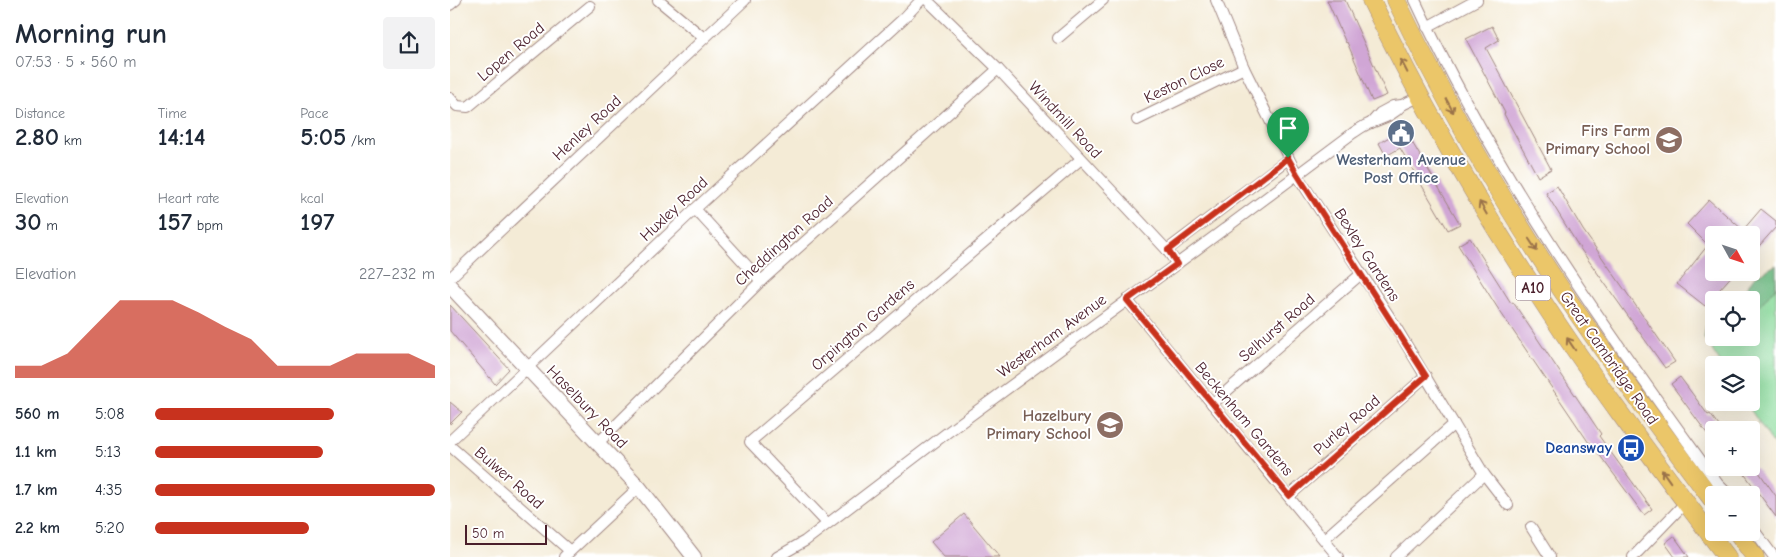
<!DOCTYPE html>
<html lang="en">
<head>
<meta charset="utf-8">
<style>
	body { margin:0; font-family:"Comic Neue",sans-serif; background:#f2f2f3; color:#1f2937; height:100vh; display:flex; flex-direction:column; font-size:19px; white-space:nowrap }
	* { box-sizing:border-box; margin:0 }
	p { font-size:16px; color:#747a83 }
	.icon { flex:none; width:28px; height:28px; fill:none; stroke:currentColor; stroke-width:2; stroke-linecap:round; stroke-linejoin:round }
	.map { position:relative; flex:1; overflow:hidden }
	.side { display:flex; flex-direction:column; background:#fff; width:450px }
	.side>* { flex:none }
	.needle { width:32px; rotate:130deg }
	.fabs { position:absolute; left:1255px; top:226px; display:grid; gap:10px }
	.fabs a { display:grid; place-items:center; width:55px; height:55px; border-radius:5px; background:#fff; box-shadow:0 5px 20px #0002; font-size:25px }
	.scale { position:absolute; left:15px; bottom:12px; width:82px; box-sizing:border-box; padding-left:5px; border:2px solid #4a1f2b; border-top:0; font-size:14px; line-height:18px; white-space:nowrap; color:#4a1f2b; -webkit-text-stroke:4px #fff; paint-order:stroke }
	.pin { position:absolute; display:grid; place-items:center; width:42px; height:42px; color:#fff; margin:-51px -21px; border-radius:50% 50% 50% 0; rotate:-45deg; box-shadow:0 0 5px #0007 }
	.pin .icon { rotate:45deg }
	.round { display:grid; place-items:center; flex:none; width:52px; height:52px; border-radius:5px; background:#f2f2f3 }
	.head { display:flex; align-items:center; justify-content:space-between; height:85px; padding:0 15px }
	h1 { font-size:28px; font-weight:700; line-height:38px }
	.stats { display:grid; grid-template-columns:repeat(3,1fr); gap:8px; height:85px; padding:5px 15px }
	.stats div { display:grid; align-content:center }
	.stats b { font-size:25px; font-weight:700 }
	.stats small { font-size:14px; font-weight:400 }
	.stats p { font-size:14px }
	.chart { height:140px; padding:10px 15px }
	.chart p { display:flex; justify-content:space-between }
	.chart svg { width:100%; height:90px; margin-top:5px; fill:#c8321e; opacity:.7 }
	ul { padding:0 15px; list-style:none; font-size:16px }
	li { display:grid; grid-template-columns:80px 60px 1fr; align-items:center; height:38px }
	li i { height:12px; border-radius:6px; background:#c8321e }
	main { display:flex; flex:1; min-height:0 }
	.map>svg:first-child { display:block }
</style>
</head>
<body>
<main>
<section class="side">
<div class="head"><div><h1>Morning run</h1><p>07:53 · 5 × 560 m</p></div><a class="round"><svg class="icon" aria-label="share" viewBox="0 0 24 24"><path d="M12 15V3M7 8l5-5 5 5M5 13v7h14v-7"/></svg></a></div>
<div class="stats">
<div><p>Distance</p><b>2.80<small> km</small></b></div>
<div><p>Time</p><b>14:14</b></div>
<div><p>Pace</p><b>5:05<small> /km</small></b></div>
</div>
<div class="stats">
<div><p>Elevation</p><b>30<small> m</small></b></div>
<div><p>Heart rate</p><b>157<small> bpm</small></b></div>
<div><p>kcal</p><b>197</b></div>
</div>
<div class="chart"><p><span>Elevation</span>227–232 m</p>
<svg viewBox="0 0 160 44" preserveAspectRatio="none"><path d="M0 44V38L10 38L20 32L30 19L40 6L50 6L60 6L70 12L80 19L90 25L100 38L110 38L120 38L130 32L140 32L150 32L160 38V44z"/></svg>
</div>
<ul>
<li><b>560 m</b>5:08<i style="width:64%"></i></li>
<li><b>1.1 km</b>5:13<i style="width:60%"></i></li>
<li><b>1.7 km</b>4:35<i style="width:100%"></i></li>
<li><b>2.2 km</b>5:20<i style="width:55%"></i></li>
</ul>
</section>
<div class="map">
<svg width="1326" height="557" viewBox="0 0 1326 557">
	<rect width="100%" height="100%" fill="#fff"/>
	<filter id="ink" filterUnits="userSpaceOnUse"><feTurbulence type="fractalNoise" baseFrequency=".02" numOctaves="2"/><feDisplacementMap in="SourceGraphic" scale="10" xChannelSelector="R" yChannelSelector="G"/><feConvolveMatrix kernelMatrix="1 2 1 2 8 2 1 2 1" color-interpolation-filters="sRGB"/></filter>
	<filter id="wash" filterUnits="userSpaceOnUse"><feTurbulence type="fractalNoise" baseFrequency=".0096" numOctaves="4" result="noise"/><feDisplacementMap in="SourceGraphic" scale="20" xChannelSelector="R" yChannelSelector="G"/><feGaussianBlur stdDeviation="1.12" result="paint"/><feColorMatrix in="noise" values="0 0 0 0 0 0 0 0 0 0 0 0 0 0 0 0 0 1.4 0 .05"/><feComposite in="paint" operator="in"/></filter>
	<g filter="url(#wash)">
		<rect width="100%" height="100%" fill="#f4ebd6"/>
		<path fill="#8dde9f" stroke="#6c7e65" d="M1326,280V448L1296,403L1301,402V365H1272L1262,350L1273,338H1301V307Z"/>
		<g fill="#72bd86" stroke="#5e6e58">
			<path d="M1326,265V288L1321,292L1301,316V300H1286L1289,299L1304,277Z"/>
			<path d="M1264,316V338H1282L1269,345L1254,339L1256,326Z"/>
		</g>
		<g id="blocks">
			<g fill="#d0a6d5">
				<path d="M877,0H895L937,95L922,101L897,42L896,43Z"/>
				<path d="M1042,26L1049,40L1036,48L1101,169L1088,177L1054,114L1055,113L1016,39Z"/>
				<path d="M952,125L1010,224L998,230L950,148L936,156L929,143L946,133L944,129Z"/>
				<path d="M1107,186L1133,230L1225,362L1215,368L1129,247L1096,193Z"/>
				<path d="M1259,200L1293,230L1311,209L1326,221V227L1301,255V235H1264V272H1285L1255,306L1227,284L1258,245L1237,224Z"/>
				<path d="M1020,238L1061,303L1063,302L1151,434L1149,436L1202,509L1194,515L1140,442L1139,443L1047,307L1008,245Z"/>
				<path d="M0,305L59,369L45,384L0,331Z"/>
				<path d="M1230,377L1258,415L1260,414L1272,430H1264V443L1221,384Z"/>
				<path d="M0,402L12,412L0,424Z"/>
				<path d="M1290,468H1306L1326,496V517Z"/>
				<path d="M514,514L550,557H494L481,542Z"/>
				<path d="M1224,536L1239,557H1225L1215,543Z"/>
			</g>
		</g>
	</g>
	<g filter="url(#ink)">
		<use href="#blocks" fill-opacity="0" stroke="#9f8580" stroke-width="1"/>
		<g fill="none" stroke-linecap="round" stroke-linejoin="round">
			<g stroke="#9f8580" stroke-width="12">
				<g id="minor">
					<path d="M208,0L254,38"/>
					<path d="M477,0L548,69L717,250L727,264"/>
					<path d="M766,0L794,68L847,175L941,319L1034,474L1058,505"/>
					<path d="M965,0C1045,173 1156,331 1268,484L1279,495"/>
					<path d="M0,5L6,0"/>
					<path d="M977,27L1027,0"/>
					<path d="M608,38L653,0"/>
					<path d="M0,98L7,106L18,107L140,6"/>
					<path d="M687,120L794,68"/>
					<path d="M921,123L930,113L943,106L952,105L969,97"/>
					<path d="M245,209L311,281"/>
					<path d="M717,250L838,159"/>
					<path d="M0,278L295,0"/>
					<path d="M677,300L888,557"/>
					<path d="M762,404L911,274"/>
					<path d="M0,441L245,209L454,18L471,0"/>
					<path d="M148,443L311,281L548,69"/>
					<path d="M0,446L120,551"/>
					<path d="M839,496L976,376"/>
					<path d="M377,523L300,442L631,159"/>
					<path d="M1301,526L1324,557"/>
					<path d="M1081,527L1100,557"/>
					<path d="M874,539L1004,424"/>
					<path d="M114,557L189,487"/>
					<path d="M327,557L355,541L498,432L769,233L903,133C908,130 914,125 921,123C933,118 943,116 952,105"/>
					<path d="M946,557L1034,474"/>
					<path d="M1183,557L1235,503"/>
				</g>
			</g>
			<g stroke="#9f8580" stroke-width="16">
				<path id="tertiary" d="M0,286L189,487L244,557"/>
			</g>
			<g stroke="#9f8580" stroke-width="19">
				<g id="trunk">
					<path d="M921,0C971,103 1027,203 1091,299C1149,388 1213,472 1277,557"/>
					<path d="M946,0C994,100 1049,197 1111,289C1160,362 1212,432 1264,502"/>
					<path d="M1287,532L1305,557"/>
				</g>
			</g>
			<use href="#minor" stroke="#fff" stroke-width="10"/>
			<use href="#tertiary" stroke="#fff" stroke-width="14"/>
			<use href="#trunk" stroke="#ebc669" stroke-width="18"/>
		</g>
		<defs><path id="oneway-shaft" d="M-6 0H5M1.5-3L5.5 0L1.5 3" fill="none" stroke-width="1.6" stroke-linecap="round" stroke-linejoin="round" transform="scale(1.25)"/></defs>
		<g stroke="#9a724a">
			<use href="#oneway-shaft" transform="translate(954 66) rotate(-117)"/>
			<use href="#oneway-shaft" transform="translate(1000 106) rotate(62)"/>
			<use href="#oneway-shaft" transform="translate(1033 208) rotate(-120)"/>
			<use href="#oneway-shaft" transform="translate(1083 245) rotate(57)"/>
			<use href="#oneway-shaft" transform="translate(1121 344) rotate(-124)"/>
			<use href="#oneway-shaft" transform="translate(1216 476) rotate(-125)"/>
		</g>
	</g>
	<g fill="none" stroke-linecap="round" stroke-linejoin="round" filter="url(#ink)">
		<g stroke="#fff" stroke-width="10">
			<path id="route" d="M838,158L847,174L976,376L839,496L677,300L727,264L718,250Z"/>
		</g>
		<use href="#route" stroke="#c8321e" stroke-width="6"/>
	</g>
	<defs>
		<g id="civic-disc" transform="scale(1.4375)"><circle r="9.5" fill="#5c6f8a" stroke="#fff"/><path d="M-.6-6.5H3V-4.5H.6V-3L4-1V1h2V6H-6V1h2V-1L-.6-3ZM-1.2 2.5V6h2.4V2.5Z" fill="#fff"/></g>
		<g id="school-disc" transform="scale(1.4375)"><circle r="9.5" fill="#8d6e63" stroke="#fff"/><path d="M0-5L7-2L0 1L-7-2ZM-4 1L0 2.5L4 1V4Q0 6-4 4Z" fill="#fff"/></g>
		<g id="bus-disc" transform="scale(1.4375)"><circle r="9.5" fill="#1a4fb4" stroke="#fff"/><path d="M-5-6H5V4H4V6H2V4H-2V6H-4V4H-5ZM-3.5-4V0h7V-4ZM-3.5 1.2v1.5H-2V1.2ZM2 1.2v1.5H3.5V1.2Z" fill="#fff"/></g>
	</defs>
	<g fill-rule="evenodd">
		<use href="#civic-disc" x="951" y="133"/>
		<use href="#school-disc" x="1219" y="140"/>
		<use href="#school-disc" x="660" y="425"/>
		<use href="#bus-disc" x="1181" y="448"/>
	</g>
	<g text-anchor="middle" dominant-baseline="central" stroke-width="4" stroke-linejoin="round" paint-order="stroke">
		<rect fill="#fff" stroke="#80626b" stroke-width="1" x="1065.5" y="275.5" width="35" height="25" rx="4"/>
		<g font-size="15" font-weight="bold" fill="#4a1f2b">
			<text x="1083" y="288">A10</text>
		</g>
		<g font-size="16" fill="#4a1f2b" stroke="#fff">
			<text transform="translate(61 52) rotate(-40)">Lopen Road</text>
			<text transform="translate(734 80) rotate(-26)">Keston Close</text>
			<text transform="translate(615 120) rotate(47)">Windmill Road</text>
			<text transform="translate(137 128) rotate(-43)">Henley Road</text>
			<text transform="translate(224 209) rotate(-43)">Huxley Road</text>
			<text transform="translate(334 241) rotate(-42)">Cheddington Road</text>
			<text transform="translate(917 255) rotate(57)">Bexley Gardens</text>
			<text transform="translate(413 325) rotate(-41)">Orpington Gardens</text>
			<text transform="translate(827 328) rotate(-41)">Selhurst Road</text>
			<text transform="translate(602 336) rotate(-36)">Westerham Avenue</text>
			<text transform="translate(1159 358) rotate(55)">Great Cambridge Road</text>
			<text transform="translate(137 407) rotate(46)">Haselbury Road</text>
			<text transform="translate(794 419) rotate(50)">Beckenham Gardens</text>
			<text transform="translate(897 425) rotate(-41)">Purley Road</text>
			<text transform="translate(59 478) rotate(41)">Bulwer Road</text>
		</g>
		<g font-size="16" font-weight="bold" fill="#785e54" stroke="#fff" text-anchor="end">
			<text x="1200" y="131">Firs Farm<tspan x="1200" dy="18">Primary School</tspan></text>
			<text x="641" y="416">Hazelbury<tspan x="641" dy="18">Primary School</tspan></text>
		</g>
		<g font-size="16" font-weight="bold" fill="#4e5e75" stroke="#fff">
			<text x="951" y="160">Westerham Avenue<tspan x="951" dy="18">Post Office</tspan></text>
		</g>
		<g font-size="16" font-weight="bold" fill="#164399" stroke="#fff" text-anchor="end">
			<text x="1162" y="448">Deansway</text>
		</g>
	</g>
</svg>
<div class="fabs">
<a><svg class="needle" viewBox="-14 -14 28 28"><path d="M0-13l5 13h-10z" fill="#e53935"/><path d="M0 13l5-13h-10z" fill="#747a83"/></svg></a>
<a><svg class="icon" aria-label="locate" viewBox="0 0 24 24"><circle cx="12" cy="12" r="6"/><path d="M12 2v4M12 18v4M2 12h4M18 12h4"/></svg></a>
<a><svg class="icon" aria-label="layers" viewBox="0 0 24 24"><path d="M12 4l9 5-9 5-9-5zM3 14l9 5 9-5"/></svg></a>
<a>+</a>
<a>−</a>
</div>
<div class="scale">50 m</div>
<div class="pin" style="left:838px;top:158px;background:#1e9e55"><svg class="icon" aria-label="arrive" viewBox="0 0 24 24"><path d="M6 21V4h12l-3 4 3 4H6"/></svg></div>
</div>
</main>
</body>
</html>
